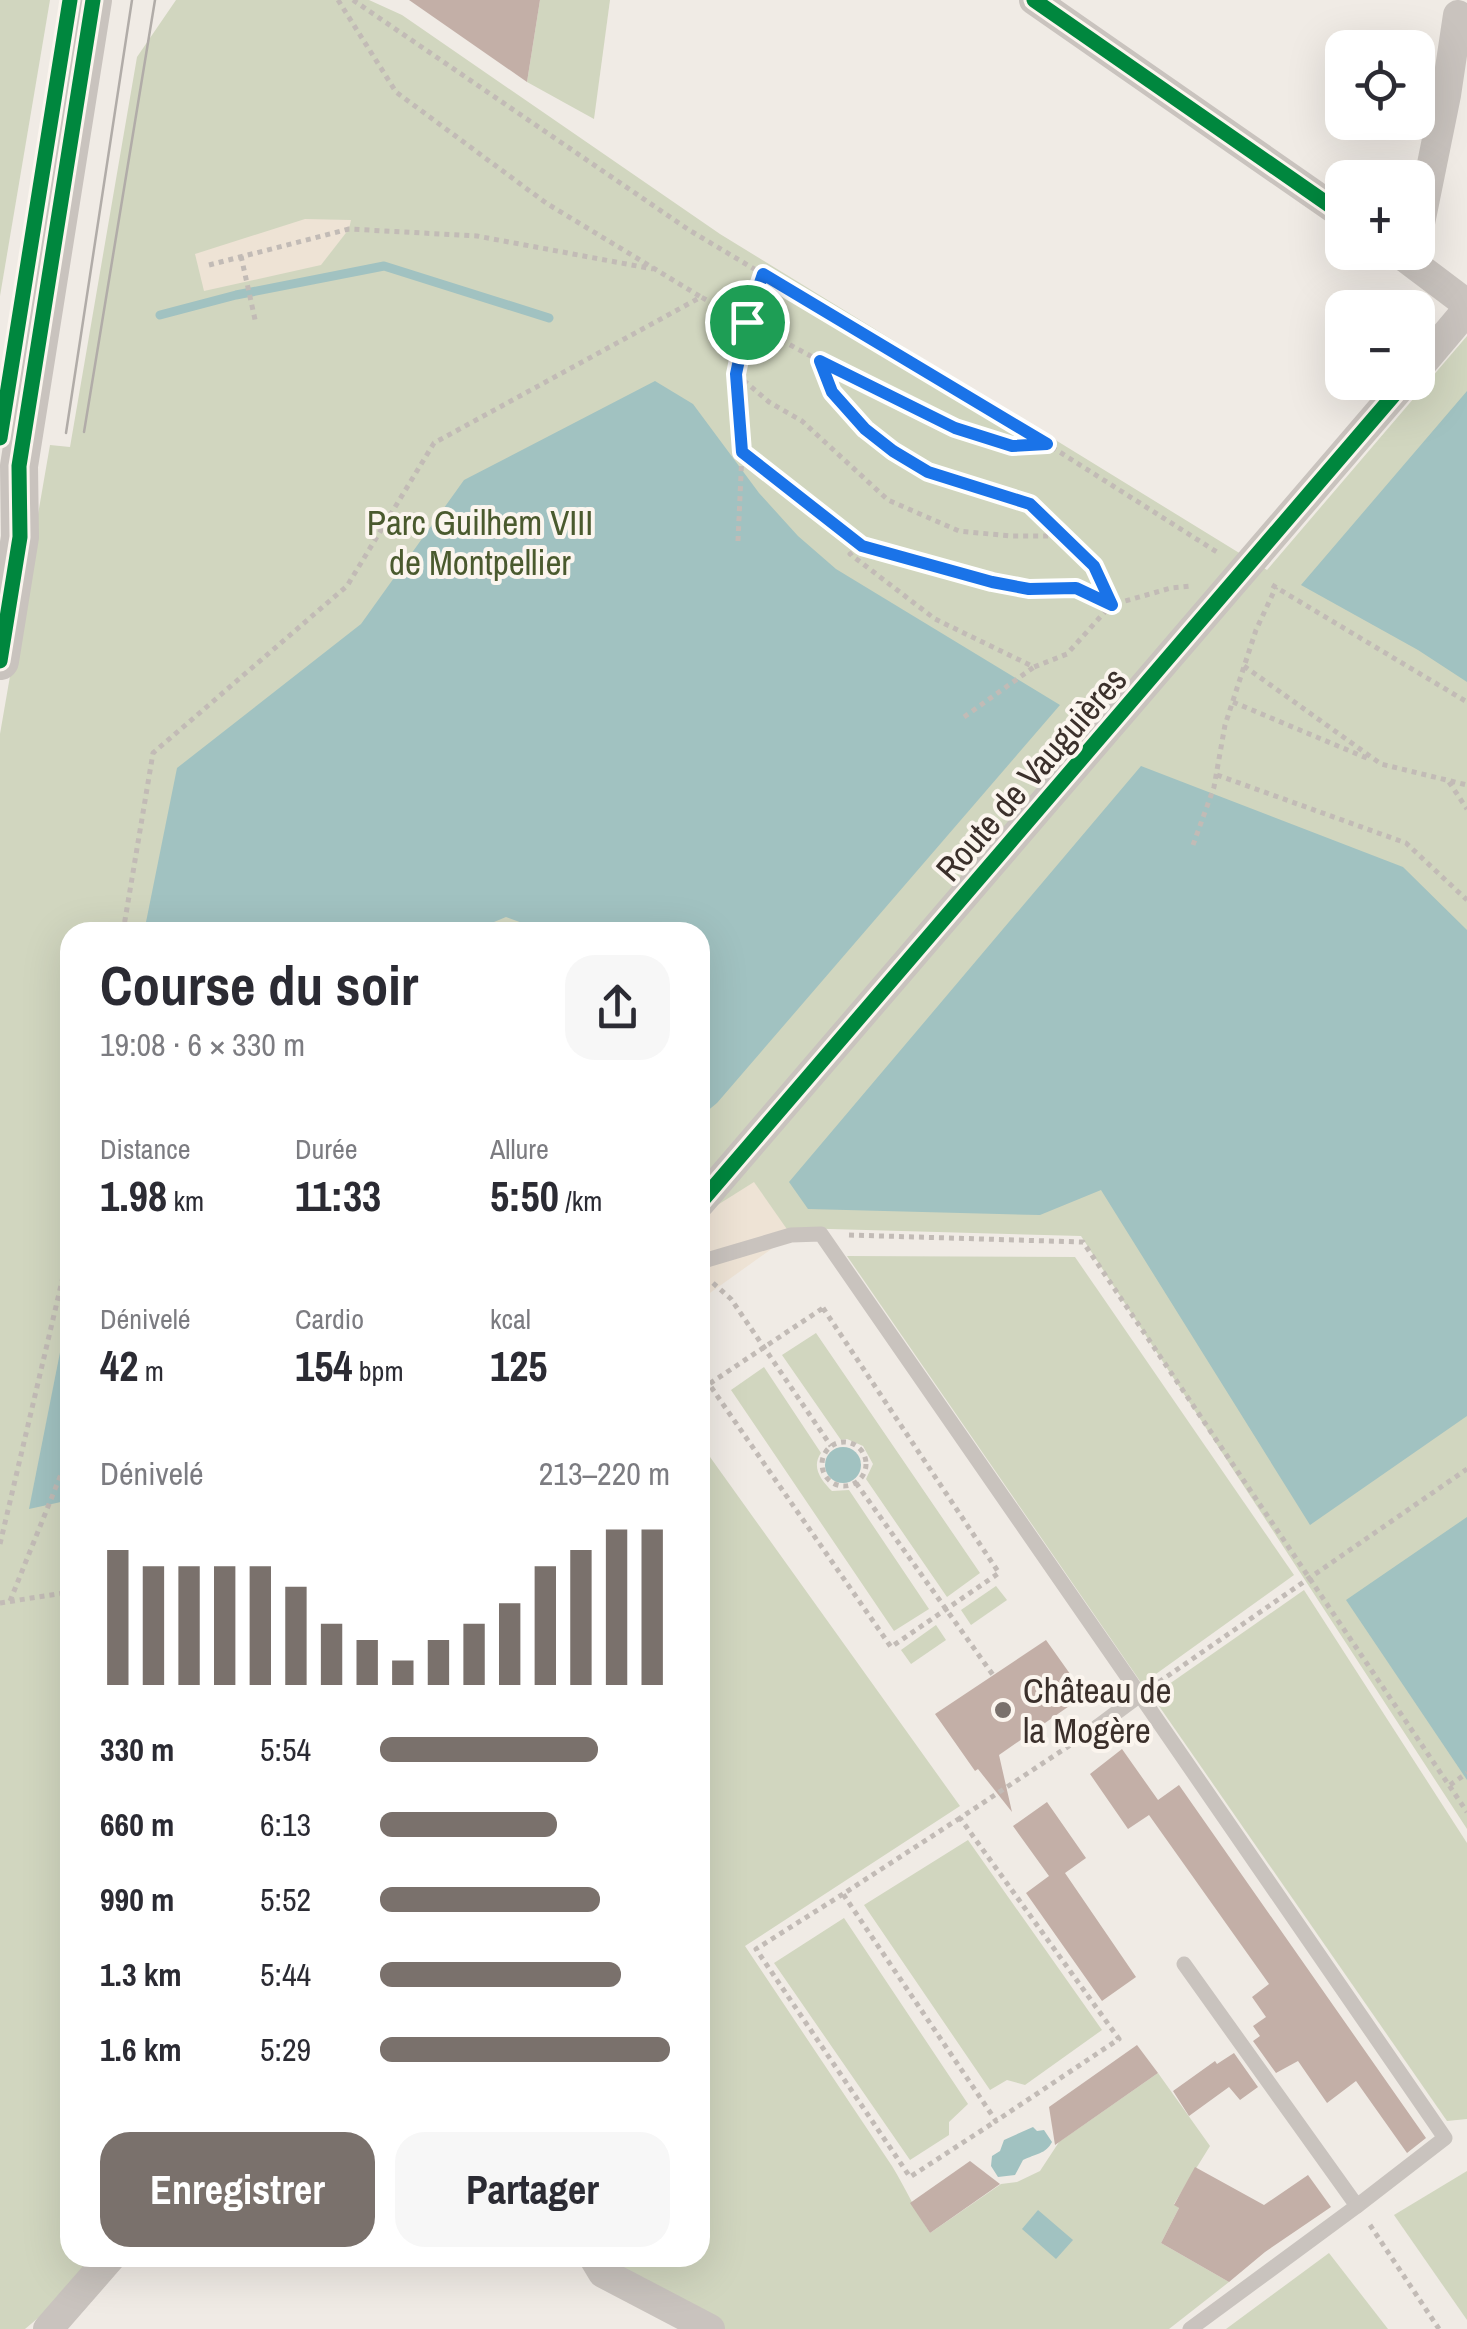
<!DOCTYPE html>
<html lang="fr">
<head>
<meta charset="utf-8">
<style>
	body { margin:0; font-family:"Archivo Narrow",sans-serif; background:#f7f7f7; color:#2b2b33; height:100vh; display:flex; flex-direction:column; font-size:38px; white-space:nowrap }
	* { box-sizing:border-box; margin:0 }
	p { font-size:32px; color:#7c7c81 }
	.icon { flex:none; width:55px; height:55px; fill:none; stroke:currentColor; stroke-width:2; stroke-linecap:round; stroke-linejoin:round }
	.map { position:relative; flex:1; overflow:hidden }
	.drawer { position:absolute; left:60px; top:922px; width:650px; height:1345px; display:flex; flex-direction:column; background:#fff; border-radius:30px; box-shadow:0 10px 40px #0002 }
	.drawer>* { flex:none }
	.controls { position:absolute; left:1325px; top:30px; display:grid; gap:20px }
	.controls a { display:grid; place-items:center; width:110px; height:110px; border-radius:20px; background:#fff; box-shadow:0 10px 40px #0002; font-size:50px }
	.pin { position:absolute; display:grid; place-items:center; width:85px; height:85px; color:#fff; margin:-42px; border:5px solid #fff; border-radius:50%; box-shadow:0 2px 10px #0007 }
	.round { display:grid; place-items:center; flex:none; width:105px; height:105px; border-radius:30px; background:#f7f7f7 }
	.headline { display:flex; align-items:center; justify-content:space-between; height:170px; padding:0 40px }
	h1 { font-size:55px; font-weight:800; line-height:75px }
	.figures { display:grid; grid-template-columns:repeat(3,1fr); gap:15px; height:170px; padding:10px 40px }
	.figures div { display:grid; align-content:center }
	.figures b { font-size:42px; font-weight:800 }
	.figures small { font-size:28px; font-weight:400 }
	.figures p { font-size:28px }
	.chart { height:280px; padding:20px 40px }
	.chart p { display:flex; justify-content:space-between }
	.chart svg { width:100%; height:180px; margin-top:10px; stroke:#7a716c; stroke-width:6 }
	.action { display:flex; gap:20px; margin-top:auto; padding:20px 40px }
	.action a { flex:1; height:115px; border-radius:30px; background:#7a716c; color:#fff; font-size:40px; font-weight:800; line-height:115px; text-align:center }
	.action a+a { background:#f7f7f7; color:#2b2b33 }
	ul { padding:0 40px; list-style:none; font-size:32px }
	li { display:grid; grid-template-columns:160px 120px 1fr; align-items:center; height:75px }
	li i { height:25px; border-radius:12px; background:#7a716c }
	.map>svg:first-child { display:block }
</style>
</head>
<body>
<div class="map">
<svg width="1467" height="2329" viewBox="0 0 1467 2329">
	<rect width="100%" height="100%" fill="#f0ebe5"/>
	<g fill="#d1d6bf">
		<path d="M0,0H50L0,296Z"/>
		<path d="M176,0H369L402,15L720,234L1267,570L1467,336V1829L1081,1236L794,1228L700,1298V932H70V2258H91L44,2313L25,2329H0V734L50,445L70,447L137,57Z"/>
		<path d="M540,0H610L594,119L527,82Z"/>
		<path d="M847,1256L1075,1257L1294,1575L1142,1684Z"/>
		<path d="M816,1333L980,1573L947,1597L866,1479L873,1464L863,1446L847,1439L841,1440L782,1355Z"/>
		<path d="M764,1367L821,1453C811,1467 821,1480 832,1491L849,1490L929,1609L894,1631L731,1390Z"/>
		<path d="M700,1443L960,1806L745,1946L892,2166C906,2189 915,2210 930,2233L1001,2184L1017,2182L1040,2171L1059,2142L1158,2073L1210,2146L1174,2204L1179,2208L1161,2243L1229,2282L1169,2329H710L594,2258H700Z"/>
		<path d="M996,1586L1007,1600L971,1625L961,1610Z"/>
		<path d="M1304,1590L1467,1843V2119L1447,2121L1152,1696Z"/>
		<path d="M936,1625L946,1640L911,1664L901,1650Z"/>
		<path d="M968,1840L1102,2030L1025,2085L1007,2080L990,2090L864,1905Z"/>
		<path d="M844,1918L968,2104L949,2122V2135L910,2160L774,1963Z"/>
		<path d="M1467,2171V2320L1394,2215Z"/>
		<path d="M1329,2253L1388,2329H1226Z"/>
	</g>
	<g fill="#eee3d5">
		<path d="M305,219L351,220L349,229L321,265L204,291L195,254Z"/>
		<path d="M754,1182L791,1235L700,1300V1216Z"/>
	</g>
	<g fill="#a1c2c1">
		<path d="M655,381L693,404L759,493L798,536L836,569L1060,705L717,1103L700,1117V932H547L506,917L470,932H144L177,768L361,624L464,480Z"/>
		<path d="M1467,391V682L1418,650L1301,585Z"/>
		<path d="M1141,766L1403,867L1467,930V1416L1310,1525L1101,1190L1040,1215L808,1209L789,1182Z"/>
		<path d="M70,1302V1500L29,1509Z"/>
		<circle cx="843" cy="1465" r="18"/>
		<path d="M1467,1517V1780L1346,1600Z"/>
		<path d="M1033,2127L1037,2131L1044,2130L1052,2142C1046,2154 1035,2154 1023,2160L1015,2175L998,2177L991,2166L992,2156L1000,2151L1004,2140Z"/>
		<path d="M1038,2210L1073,2240L1056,2259L1022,2229Z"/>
	</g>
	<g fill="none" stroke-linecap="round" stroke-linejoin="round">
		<path stroke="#a1c2c1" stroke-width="9" d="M160,315L236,295L384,266L549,318"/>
	</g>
	<g fill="#c3afa7">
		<path d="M409,0H540L527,82Z"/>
		<path d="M1046,1640L1085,1695L999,1755L1012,1812L978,1769L975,1771L935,1714Z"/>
		<path d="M1122,1749L1158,1800L1179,1785L1426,2138L1407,2153L1356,2081L1327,2103L1298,2061L1276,2073L1253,2041L1260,2036L1253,2026L1266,2017L1252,1997L1269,1984L1149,1815L1128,1829L1090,1774Z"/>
		<path d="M1047,1802L1086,1858L1065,1873L1136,1977L1102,2001L1026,1893L1049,1876L1013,1826Z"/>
		<path d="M1137,2045L1158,2073L1055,2145L1049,2107Z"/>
		<path d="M1234,2053L1258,2087L1240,2100L1229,2087L1189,2116L1173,2091L1215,2061L1217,2064Z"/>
		<path d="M970,2161L1000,2184L930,2233L910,2203Z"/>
		<path d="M1195,2167L1264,2205L1308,2175L1331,2207L1265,2252L1229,2282L1161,2243L1179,2208L1174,2205Z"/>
	</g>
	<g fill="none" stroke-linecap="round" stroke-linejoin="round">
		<g stroke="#c2bbb6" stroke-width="5" stroke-dasharray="5 5" stroke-linecap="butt">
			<path d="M338,0L396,92L546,203L701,297"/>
			<path d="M353,0L689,230L1047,444L1220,554"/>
			<path d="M241,256L256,324"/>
			<path d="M209,265L349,229L477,236L653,269"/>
			<path d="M736,374L769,402L802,421L888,500L959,531L1010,536H1062"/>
			<path d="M1047,444L1011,446L955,428L820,361L832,393L865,429L893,451L928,472L1030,504L1095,566L1111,605L1067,654L1034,667L935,619L850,554L862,546L992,582L1029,589L1075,588L1111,605L1171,588L1191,586"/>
			<path d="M742,452L862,546"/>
			<path d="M738,541L742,452L736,374L747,322L763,275"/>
			<path d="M1272,585L1467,702"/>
			<path d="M1244,666L1381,764L1467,785"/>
			<path d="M1233,702L1369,759"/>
			<path d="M964,717L1034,667"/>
			<path d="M1217,775L1406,843L1467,900"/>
			<path d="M1449,782L1467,809"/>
			<path d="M1193,845L1214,787L1225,725L1256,630L1276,587"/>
			<path d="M123,932L153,753L347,586L434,443L701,297L820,361"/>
			<path d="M849,1235L1083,1242L1467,1812"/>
			<path d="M713,1283L731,1299L831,1446"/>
			<path d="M823,1308L999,1573L891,1647L709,1384Z"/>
			<circle cx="844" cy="1464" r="22"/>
			<path d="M856,1483L993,1675"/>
			<path d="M0,1544L70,1247"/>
			<path d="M10,1601L70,1452"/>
			<path d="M0,1603L70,1592"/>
			<path d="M1159,1682L1467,1469"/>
			<path d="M1450,1785L1467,1773"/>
			<path d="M960,1818L843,1894L996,2121L1119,2039L960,1818L1078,1740"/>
			<path d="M843,1894L756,1949L910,2177L996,2121"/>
			<path d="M1370,2225L1439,2329"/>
		</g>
		<g stroke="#c9c3be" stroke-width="15">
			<path d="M700,1262L791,1235L821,1234L1140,1695L1097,1727"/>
			<path d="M1140,1695L1445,2138L1357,2206L1184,1964"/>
			<path d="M1190,2329L1357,2206"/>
		</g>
		<g stroke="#c9c3be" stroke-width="30">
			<path d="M1034,0L1342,214"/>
			<path d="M1418,233L1446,95L1458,15"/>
			<path d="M1398,252L1467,304"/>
			<path d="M1418,368L1467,310"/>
			<path d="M700,1203L1405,382"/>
			<path d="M594,2258L603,2273L710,2329"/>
			<path d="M48,2329L110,2258"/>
		</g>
		<path stroke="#c9c3be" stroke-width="38" d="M0,661L20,537L19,466L93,0"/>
		<g stroke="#b1aca8" stroke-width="2.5">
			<path d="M84,432L155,0"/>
			<path d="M66,433L132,0"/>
		</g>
		<g stroke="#fbf5ee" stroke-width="21">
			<g id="cycleway">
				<path d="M1034,0L1342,214"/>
				<path d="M0,438L70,0"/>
				<path d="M0,661L20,537L19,466L93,0"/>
				<path d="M700,1203L1405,382"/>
			</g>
		</g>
		<use href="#cycleway" stroke="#00873e" stroke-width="15"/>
	</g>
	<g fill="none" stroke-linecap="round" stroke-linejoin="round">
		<g stroke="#fff" stroke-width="20">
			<path id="route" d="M763,274L1047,444L1012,446L955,428L820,361L832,392L865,429L893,451L928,472L1030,504L1094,566L1112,605L1076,588L1029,589L992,582L862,546L742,452L736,374L747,322Z"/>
		</g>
		<use href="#route" stroke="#1a73e8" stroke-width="12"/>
	</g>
	<circle fill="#7a716c" stroke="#fbf5ee" stroke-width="4" cx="1003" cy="1710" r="10"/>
	<g text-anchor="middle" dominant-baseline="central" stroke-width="8" stroke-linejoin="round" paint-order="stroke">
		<g font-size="35" fill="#4a5a2e" stroke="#fbf5ee">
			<text x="480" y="522">Parc Guilhem VIII<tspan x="480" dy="40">de Montpellier</tspan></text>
		</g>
		<g font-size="35" fill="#3b302b" stroke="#fbf5ee">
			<text transform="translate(1031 774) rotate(-49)">Route de Vauguières</text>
		</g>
		<g font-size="35" fill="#3b302b" stroke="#fbf5ee" text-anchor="start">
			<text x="1023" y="1690">Château de<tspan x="1023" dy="40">la Mogère</tspan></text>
		</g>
	</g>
</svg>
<div class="controls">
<a><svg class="icon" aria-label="locate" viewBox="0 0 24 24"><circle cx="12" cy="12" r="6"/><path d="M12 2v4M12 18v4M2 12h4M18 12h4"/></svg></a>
<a>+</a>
<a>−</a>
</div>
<div class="pin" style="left:747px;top:322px;background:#1e9e55"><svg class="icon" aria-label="arrive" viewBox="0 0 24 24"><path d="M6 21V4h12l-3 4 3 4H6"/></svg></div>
<section class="drawer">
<div class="headline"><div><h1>Course du soir</h1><p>19:08 · 6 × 330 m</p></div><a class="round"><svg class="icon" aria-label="share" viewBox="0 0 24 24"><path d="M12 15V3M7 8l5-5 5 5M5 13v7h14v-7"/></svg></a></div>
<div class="figures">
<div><p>Distance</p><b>1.98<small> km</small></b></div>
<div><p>Durée</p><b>11:33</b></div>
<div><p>Allure</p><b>5:50<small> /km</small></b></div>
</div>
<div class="figures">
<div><p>Dénivelé</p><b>42<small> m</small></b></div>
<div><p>Cardio</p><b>154<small> bpm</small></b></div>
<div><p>kcal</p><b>125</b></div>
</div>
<div class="chart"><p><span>Dénivelé</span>213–220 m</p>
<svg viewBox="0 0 160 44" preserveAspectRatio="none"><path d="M5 44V11M15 44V15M25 44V15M35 44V15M45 44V15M55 44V20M65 44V29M75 44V33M85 44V38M95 44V33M105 44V29M115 44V24M125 44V15M135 44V11M145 44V6M155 44V6"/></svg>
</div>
<ul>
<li><b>330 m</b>5:54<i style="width:75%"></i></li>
<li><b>660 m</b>6:13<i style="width:61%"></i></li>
<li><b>990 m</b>5:52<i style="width:76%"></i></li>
<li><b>1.3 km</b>5:44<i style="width:83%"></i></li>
<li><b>1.6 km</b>5:29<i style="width:100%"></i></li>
</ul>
<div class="action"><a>Enregistrer</a><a>Partager</a></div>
</section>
</div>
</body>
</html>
